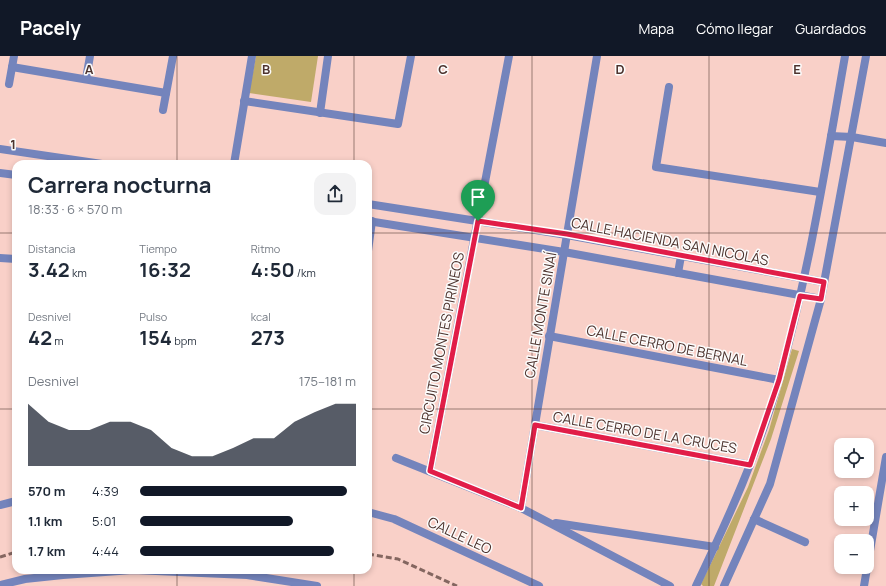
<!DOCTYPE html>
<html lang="es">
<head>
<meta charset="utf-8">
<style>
	body { margin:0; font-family:Manrope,sans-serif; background:#f2f2f3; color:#1f2937; height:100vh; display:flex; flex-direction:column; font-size:15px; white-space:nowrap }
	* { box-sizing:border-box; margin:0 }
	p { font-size:13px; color:#747a83 }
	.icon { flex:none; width:22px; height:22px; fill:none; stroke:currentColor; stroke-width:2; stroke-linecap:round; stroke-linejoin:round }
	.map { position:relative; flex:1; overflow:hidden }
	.side { position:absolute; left:12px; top:104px; width:360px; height:414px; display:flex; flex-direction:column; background:#fff; border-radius:12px; box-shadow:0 2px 6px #0003 }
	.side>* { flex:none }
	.tools { position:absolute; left:834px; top:382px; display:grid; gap:8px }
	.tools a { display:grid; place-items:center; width:40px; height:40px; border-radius:8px; background:#fff; box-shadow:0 2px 6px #0003; font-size:20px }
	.pin { position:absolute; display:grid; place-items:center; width:34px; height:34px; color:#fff; margin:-41px -17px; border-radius:50% 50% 50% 0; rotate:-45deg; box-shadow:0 0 4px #0007 }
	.pin .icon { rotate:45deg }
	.round { display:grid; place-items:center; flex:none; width:42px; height:42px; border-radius:12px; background:#f2f2f3 }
	.head { display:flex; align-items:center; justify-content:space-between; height:68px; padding:0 16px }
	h1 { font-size:22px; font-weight:700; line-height:30px }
	.figures { display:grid; grid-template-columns:repeat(3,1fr); gap:6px; height:68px; padding:4px 16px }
	.figures div { display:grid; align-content:center }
	.figures b { font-size:20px; font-weight:700 }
	.figures small { font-size:11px; font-weight:400 }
	.figures p { font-size:11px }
	.chart { height:112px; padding:8px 16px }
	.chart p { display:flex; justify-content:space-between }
	.chart svg { width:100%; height:72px; margin-top:4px; fill:#111827; opacity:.7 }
	ul { padding:0 16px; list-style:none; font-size:13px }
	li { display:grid; grid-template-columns:64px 48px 1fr; align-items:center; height:30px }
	li i { height:10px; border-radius:5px; background:#111827 }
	header { display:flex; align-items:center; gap:24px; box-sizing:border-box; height:56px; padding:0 20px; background:#111827; color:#fff }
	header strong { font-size:19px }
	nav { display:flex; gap:22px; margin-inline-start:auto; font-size:14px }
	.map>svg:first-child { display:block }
</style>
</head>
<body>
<header>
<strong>Pacely</strong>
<nav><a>Mapa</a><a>Cómo llegar</a><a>Guardados</a></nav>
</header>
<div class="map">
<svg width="886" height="530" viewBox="0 0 886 530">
	<rect width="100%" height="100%" fill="#f9d0c8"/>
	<g fill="#bfaa69">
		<path d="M256,0H318L311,46L249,37Z"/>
		<path d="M792,293L799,295L771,383L714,530H703L701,528L748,431L769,374Z"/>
	</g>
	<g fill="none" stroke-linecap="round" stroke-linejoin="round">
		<g stroke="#7484bc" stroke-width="8">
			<path d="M12,11L166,37"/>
			<path d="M86,23L90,0"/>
			<path d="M9,28L14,0"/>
			<path d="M669,31L656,111L820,136"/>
			<path d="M244,45L398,68L411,0"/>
			<path d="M163,54L173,0"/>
			<path d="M320,57L328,0"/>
			<path d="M831,80L852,81L886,87"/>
			<path d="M0,93L102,108"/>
			<path d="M234,108L252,0"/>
			<path d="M0,117L16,119"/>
			<path d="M368,148L567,179L824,226"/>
			<path d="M368,165L564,196L821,243"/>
			<path d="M368,195L372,165"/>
			<path d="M0,202L16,203"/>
			<path d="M678,217L681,200"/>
			<path d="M549,280L779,324"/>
			<path d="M535,369L750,409"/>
			<path d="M396,402L521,452L670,530"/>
			<path d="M430,415L509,0"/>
			<path d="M521,452L597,0"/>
			<path d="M754,463L805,486"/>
			<path d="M556,467L715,491"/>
			<path d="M0,529L25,523L63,519L133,514L247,519L317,530"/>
			<path d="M864,530L886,401"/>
		</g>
		<g stroke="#7484bc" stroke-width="8">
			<path d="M0,449L16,445"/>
			<path d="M368,456L394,463L539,530"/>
			<path d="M696,530C728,463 759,395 779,323C809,217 826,108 845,0"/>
			<path d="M724,530L770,428L821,243L866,0"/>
		</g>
		<g stroke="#846660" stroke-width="3" stroke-dasharray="6 3" stroke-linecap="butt">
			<path d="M368,498L398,503L457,530"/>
			<path d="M0,501L16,496"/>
		</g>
	</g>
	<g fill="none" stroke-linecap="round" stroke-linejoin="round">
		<g stroke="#fff" stroke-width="8">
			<path id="route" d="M478,165L567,178L824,226L821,243L800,240L779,324L750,409L535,369L521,452L430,415Z"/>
		</g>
		<use href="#route" stroke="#e11d48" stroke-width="5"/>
	</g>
	<path fill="none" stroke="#4d332e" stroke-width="1" stroke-opacity="0.55" d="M177,0V108M354,0V108M532,0V530M709,0V530M0,177H16M368,177H886M0,353H16M368,353H886M177,514V530M354,514V530"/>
	<g text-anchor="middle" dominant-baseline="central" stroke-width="3" stroke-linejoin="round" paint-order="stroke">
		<g font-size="14" fill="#4d332e" stroke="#fcfcfc">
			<text transform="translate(670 185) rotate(11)">CALLE HACIENDA SAN NICOLÁS</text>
			<text transform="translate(540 259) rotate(-80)">CALLE MONTE SINAÍ</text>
			<text transform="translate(441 287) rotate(-79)">CIRCUITO MONTES PIRINEOS</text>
			<text transform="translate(667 289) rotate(11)">CALLE CERRO DE BERNAL</text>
			<text transform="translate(645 376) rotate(10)">CALLE CERRO DE LA CRUCES</text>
			<text transform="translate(460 479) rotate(25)">CALLE LEO</text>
		</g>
	</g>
	<g font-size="13" text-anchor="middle" font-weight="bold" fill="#4d332e" stroke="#fcfcfc" stroke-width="3" stroke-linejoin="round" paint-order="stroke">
		<text x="89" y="18">A</text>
		<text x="266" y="18">B</text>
		<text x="443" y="18">C</text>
		<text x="620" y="18">D</text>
		<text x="797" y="18">E</text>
		<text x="13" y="93">1</text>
	</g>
</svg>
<div class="tools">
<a><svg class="icon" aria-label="locate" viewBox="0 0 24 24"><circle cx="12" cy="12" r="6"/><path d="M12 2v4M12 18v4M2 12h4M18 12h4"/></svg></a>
<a>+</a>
<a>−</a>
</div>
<div class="pin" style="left:478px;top:165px;background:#1e9e55"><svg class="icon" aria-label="arrive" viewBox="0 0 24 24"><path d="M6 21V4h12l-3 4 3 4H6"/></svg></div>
<section class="side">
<div class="head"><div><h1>Carrera nocturna</h1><p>18:33 · 6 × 570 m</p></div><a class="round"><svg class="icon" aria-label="share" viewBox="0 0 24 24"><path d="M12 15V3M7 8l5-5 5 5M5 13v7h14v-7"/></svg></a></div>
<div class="figures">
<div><p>Distancia</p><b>3.42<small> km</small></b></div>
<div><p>Tiempo</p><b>16:32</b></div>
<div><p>Ritmo</p><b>4:50<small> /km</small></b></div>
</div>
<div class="figures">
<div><p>Desnivel</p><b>42<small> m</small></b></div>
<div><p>Pulso</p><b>154<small> bpm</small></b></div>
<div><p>kcal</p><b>273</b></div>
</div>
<div class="chart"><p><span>Desnivel</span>175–181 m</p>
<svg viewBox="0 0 160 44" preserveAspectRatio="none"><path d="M0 44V6L10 17L20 22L30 22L40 17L50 17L60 22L70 33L80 38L90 38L100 33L110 27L120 27L130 17L140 11L150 6L160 6V44z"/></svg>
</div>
<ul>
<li><b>570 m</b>4:39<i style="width:96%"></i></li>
<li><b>1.1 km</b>5:01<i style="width:71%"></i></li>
<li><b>1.7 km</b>4:44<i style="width:90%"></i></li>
</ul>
</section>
</div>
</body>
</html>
